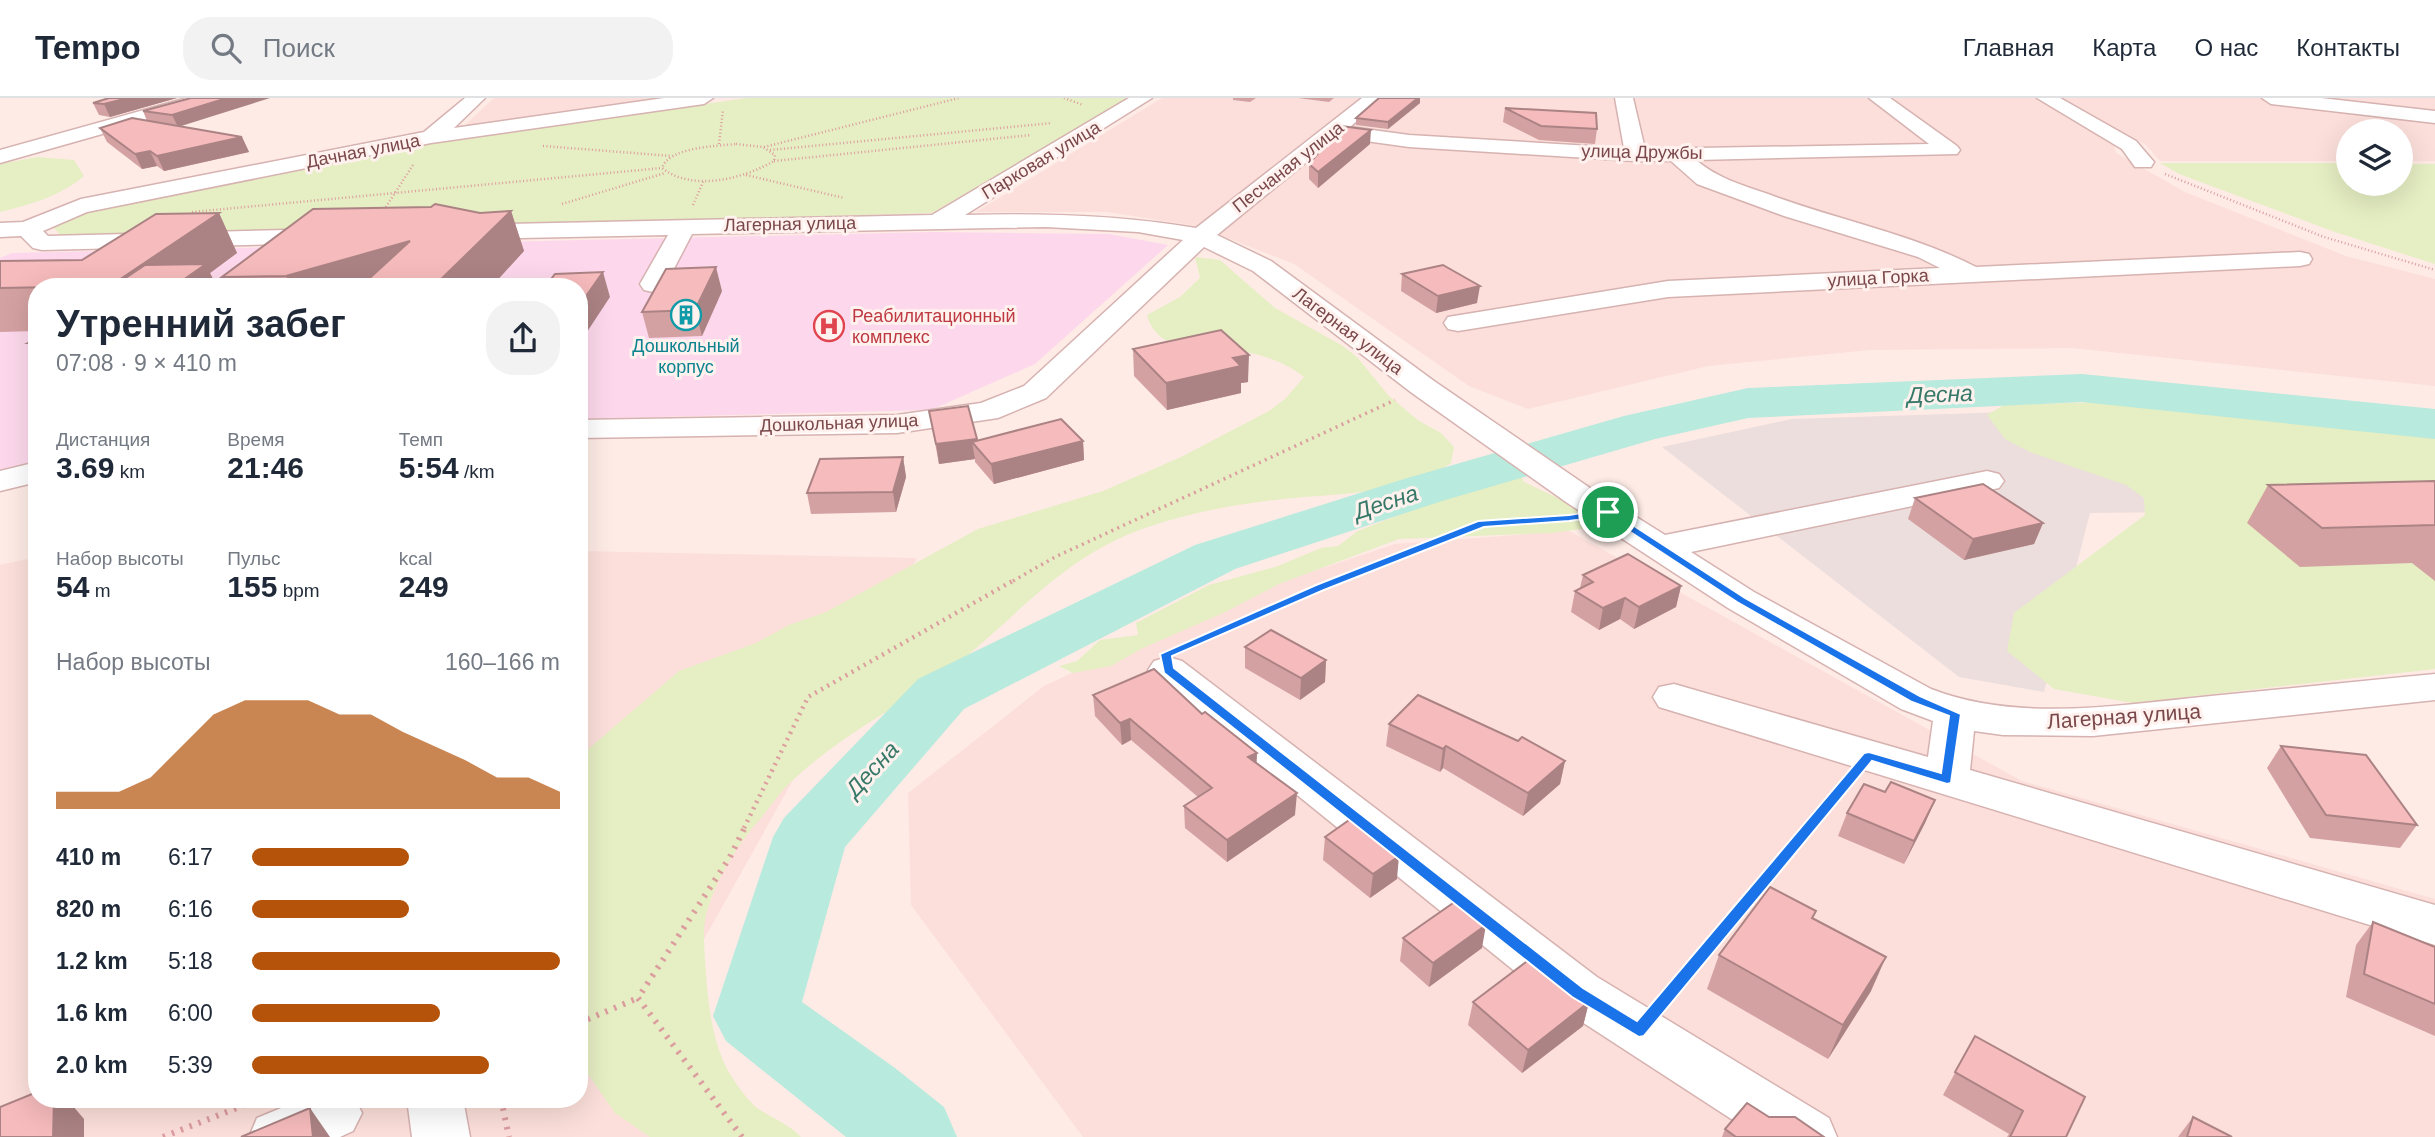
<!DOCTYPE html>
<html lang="ru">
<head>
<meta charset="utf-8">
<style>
	body { margin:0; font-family:Arial,sans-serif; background:#f2f2f3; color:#1f2937; height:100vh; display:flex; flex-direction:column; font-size:26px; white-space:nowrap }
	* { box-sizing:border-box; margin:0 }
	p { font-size:23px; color:#747a83 }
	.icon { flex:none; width:38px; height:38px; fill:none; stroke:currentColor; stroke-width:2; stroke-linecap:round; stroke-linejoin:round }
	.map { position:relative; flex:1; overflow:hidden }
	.sheet { position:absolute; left:28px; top:180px; width:560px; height:830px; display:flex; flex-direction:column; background:#fff; border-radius:28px; box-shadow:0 7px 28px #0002 }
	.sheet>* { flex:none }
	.tools { position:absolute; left:2336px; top:21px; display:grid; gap:14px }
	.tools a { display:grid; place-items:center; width:77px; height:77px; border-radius:50%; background:#fff; box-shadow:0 7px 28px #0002; font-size:35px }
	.pin { position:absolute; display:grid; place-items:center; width:60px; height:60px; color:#fff; margin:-30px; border:4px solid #fff; border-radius:50%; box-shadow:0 2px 7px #0007 }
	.round { display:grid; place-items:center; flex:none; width:74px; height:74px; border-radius:28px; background:#f2f2f3 }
	.summary { display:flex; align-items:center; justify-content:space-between; height:119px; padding:0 28px }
	h1 { font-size:38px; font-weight:700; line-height:52px }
	.figures { display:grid; grid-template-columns:repeat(3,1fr); gap:10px; height:119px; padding:7px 28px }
	.figures div { display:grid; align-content:center }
	.figures b { font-size:30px; font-weight:700 }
	.figures small { font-size:19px; font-weight:400 }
	.figures p { font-size:19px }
	.chart { height:196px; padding:14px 28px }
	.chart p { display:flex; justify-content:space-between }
	.chart svg { width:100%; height:126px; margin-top:7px; fill:#b45309; opacity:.7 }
	ul { padding:0 28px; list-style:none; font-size:23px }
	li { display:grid; grid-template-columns:112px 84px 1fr; align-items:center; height:52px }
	li i { height:18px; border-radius:9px; background:#b45309 }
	header { display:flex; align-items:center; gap:42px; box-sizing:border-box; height:98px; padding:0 35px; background:#fff; border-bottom:2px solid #e0e1e3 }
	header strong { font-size:33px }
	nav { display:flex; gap:38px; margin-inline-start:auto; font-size:24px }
	.search { width:490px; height:63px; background:#f2f2f3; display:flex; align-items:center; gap:18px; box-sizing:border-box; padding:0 24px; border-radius:28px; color:#747a83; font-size:26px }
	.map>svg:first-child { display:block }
</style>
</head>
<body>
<header>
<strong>Tempo</strong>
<div class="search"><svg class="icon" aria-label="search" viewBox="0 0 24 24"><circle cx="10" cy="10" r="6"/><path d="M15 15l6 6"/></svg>Поиск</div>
<nav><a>Главная</a><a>Карта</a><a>О нас</a><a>Контакты</a></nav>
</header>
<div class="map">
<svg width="2435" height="1039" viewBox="0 0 2435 1039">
	<rect width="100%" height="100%" fill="#feebe6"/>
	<g fill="#fcdfda">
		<path d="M494,0H673L462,30Z"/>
		<path d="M1162,0H2040L2112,39L2116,55L2185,94L2346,158L2435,181V288L2072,250L1870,252L1708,268L1528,311L1469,288L1294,166L1197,128L1107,114H976Z"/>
		<path d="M2061,0H2435V63H2401V33H2348V63H2160L2146,47Z"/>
		<path d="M1569,433L2022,683L2435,801V1039H1083L911,807L908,695L1044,588L1232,500L1395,446Z"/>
		<path d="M579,453L917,460L674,895L742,1039H0V467L37,459V1001H579Z"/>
	</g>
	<path fill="#ecdedd" d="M2102,311L2435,411L2090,415L2044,594L1959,579L1662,349L1792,321Z"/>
	<path fill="#fdd8ec" d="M932,134L1109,136L1168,147L1035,266L931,312L579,321V189H37V365L0,373V160L12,155Z"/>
	<g fill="#e6eec3">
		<path d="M747,0H1130L932,115L63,140L53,129L89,109L452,42Z"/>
		<path d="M37,59L74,62L84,78C61,98 29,107 0,114V66Z"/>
		<path d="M2160,65H2348V86H2401V66H2435V166L2335,134L2179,76Z"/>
		<path d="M1195,159L1220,162L1275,210L1343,248L1358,260L1388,297L1419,323L1441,335L1454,349L1451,365C1405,398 1330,395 1275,402C1232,407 1189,415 1148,429C1060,459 1020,518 949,572C898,610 837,639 791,684C779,695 771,708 761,720C736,748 716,781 706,817C702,835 705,858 706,876C708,907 713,945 728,973C735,984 747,1002 757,1010C772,1020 789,1026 801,1039H650L615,1015L579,963V659L679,573L756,545L789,527L826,514L978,431L1103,393L1181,359L1269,313L1285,301L1304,279C1285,264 1262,256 1238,253C1207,249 1157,257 1147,217L1180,199L1200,180Z"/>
		<path d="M2100,304L2435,336V571L2133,605L2054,591L2007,553L2014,515L2145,417L2144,400L2126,387L2030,354L2005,341L1987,317L2004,307Z"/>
		<path d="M1521,378L1524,384L1566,404L1603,428L1552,435L1399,441L1279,486L1223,515L1143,550L1111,568L1073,575L1059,568L1077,563L1100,542L1138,537L1136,525L1209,487L1278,468L1321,450L1338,448L1358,433L1399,417L1421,404Z"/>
	</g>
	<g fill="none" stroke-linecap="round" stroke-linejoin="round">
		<path fill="#b8eadd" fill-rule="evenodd" d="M2082,276L2435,311V341L2082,304L1748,320L1655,341L1442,403L1235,471L964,611L845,749L802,904L895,970L944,1009L957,1039H846L726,943L713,918L773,739L784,720L918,581L1195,447L1404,381L1624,318L1748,290Z"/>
		<g stroke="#d6b2b0" stroke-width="3">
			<g id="minor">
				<path d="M187,0H217L215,4L0,65V52Z"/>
				<path d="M465,0H485L454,30L664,0H713L704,6L431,45L87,114L43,133L48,138L328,131L337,133L340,138L337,143L328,145L42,152L33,150L21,138L0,139V125L23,124L81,101L424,34Z"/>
				<path d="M1129,0H1152L965,117C1043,115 1119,117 1196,130L1362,0H1383L1350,29L1409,37L1624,50L1615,0H1633L1645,51L1929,46L1869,0H1890L1957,48L1960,52L1957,56L1696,62C1717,80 1742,87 1768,96C1837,122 1910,135 1976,169L2300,154L2309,156L2312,161L2309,166L2300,168L1668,199L1458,233L1448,231L1444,225L1448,219L1668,183L1940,170L1918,159L1784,118L1697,86L1671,63H1636L1409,49L1337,39L1217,137L1271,163L1434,283L1590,390L1665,437L1987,373L1999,376L2004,383L1999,390L1691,454L1754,494L1931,591C2019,625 2119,607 2211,598C2286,591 2360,583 2435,576V602L2093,638L2003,637L1974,633L1970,672L2435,807V847L1659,609L1653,599L1659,589L1674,586L1928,659L1933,623L1901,611L1728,510L1566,404L1412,295L1253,173L1204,149L1046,300L998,320L897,335L579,340V322L897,317L981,305L1024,288L1183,142L1138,134L1046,129L692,136L666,186L662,192L653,194L644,192L640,186L668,137L465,141L457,139L453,134L457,129L465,127L932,117Z"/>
				<path d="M2037,0H2060L2136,43L2154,64L2151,69H2135L2122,51Z"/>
				<path d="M2262,0H2321L2435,13V25L2271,6Z"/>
				<path d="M37,364V384L0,393V373Z"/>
				<path d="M1168,559L1182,563L1597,879L1829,1020L1837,1039H1759L1559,909L1154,581L1148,572L1154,563Z"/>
				<path d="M303,1001H355L362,1015L353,1033L340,1039H249L257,1020Z"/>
				<path d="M407,1001H463L470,1039H412Z"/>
			</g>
		</g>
		<g stroke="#dc9d9f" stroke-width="2.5" stroke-dasharray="1 2.5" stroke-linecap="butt">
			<path d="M1064,0L1083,7"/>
			<path d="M719,46L723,12"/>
			<path d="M736,46L763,49L775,57L774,63C743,81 692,94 662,70C669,49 717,48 736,46Z"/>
			<path d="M543,48L672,58"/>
			<path d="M764,49L959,0"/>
			<path d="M770,52L1052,25"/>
			<path d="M774,63L1031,37"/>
			<path d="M2165,76L2324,139L2435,172"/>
			<path d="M746,77L844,100"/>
			<path d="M562,106L665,75"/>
			<path d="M693,107L704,82"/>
			<path d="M384,112L413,67"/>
			<path d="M192,114L662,70"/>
		</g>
		<g stroke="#dc9d9f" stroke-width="3.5" stroke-dasharray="2 4.5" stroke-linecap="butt">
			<path d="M1013,483L1055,459L1395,302"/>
			<path d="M1338,483L1482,426L1560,421"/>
		</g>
		<g stroke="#dc9d9f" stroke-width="4.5" stroke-dasharray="2 5" stroke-linecap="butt">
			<path d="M1187,547L1342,481"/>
			<path d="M744,730L808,599L1016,481"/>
			<path d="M1808,730L1848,683"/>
		</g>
		<g stroke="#dc9d9f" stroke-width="6" stroke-dasharray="2.5 7" stroke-linecap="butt">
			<path d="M1665,902L1810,729"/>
			<path d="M579,925L638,900"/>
			<path d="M501,1001L509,1039"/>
			<path d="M163,1039L247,1006"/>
			<path d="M742,1039L638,900L730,759L745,729"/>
		</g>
		<use href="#minor" fill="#fff" fill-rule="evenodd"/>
	</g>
	<g fill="#d4a1a2">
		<path d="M109,0H177L110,19L99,17L93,5Z"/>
		<path d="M191,0L181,29L242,39L249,54L164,73L157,68L142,71L107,44L100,30L147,23L143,13Z"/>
		<path d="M1233,0H1256L1250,4L1233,2Z"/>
		<path d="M1298,0H1334L1329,4Z"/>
		<path d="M1420,5L1388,31L1356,27V20Z"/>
		<path d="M1505,10L1597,31L1595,46L1539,42L1503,24Z"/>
		<path d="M1370,46L1318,90L1309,81V66Z"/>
		<path d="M511,113L524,153L491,189H226L222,179L480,115Z"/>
		<path d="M219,115L237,155L210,175L217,189H37V233L0,234V163L82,162Z"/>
		<path d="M1402,176L1477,205L1436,215L1401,193Z"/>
		<path d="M722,193L702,238L649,240L642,214Z"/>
		<path d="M37,240V261L28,245Z"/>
		<path d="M1133,251L1248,284L1241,285V295L1167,312L1134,278Z"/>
		<path d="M929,313L977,343H1083L1084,362L994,386L975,364V361L939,366Z"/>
		<path d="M903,359L906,379L896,414L811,416L807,395Z"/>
		<path d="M2435,383V483L2412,465L2300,469L2247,425L2268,387Z"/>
		<path d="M1915,400L2043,425L2034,446L1964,462L1908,421Z"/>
		<path d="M1583,477L1681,488L1676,509L1634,531L1620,521L1599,532L1571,514L1575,493L1580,490Z"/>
		<path d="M1245,549L1326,562L1325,584L1300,602L1245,570Z"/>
		<path d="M1093,597L1202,616L1257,655L1256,665L1295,717L1227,764L1185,730L1184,708L1198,699L1131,642L1122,647L1095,618Z"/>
		<path d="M1389,626L1518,643L1565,663L1560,686L1523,718L1443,670L1440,674L1386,648Z"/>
		<path d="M2281,648L2417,727L2400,750L2310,740L2267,670Z"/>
		<path d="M1885,694L1935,702L1925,725L1904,766L1838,738L1847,715Z"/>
		<path d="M1325,739L1397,781L1370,800L1323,762Z"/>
		<path d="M1816,813L1813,821L1871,893L1828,961L1707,891L1719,857Z"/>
		<path d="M2373,824L2435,849V938L2346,899L2356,847Z"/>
		<path d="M1403,840L1482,850L1429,889L1400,863Z"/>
		<path d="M1473,904H1589L1583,928L1522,975L1468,927Z"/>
		<path d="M1975,938L2066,1039H2007L2009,1036L1943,997Z"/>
		<path d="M1769,1019L1824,1039H1722L1725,1031Z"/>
		<path d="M2193,1019L2232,1039H2178Z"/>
	</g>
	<g fill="#ac8384">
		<path d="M128,0H177L110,19L104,6Z"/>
		<path d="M227,0H270L178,29L172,17Z"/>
		<path d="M1418,0H1420V5L1388,31V24Z"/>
		<path d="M1371,32L1370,46L1318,90V74Z"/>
		<path d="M242,39L249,54L164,73L157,58Z"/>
		<path d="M150,53L157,68L142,71L135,56Z"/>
		<path d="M511,113L524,153L491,189H433Z"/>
		<path d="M219,115L237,155L210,175L217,189H110V188Z"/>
		<path d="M410,143V189H291L286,178Z"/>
		<path d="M716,169L722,193L702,238L695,212Z"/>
		<path d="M603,174L610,199L581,243L579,237V208Z"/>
		<path d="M1480,188L1477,205L1436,215L1438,198Z"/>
		<path d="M1249,257L1248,284L1241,285V295L1167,312L1166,285L1233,260Z"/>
		<path d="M977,341L978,351L972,344L975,361L939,366L936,346Z"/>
		<path d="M1083,343L1084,362L994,386L991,366Z"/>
		<path d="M903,359L906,379L896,414L893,394Z"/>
		<path d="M2043,425L2034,446L1964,462L1973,441Z"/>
		<path d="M1681,488L1676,509L1634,531L1639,509Z"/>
		<path d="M1625,500L1620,521L1599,532L1603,510Z"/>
		<path d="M1326,562L1325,584L1300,602L1301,580Z"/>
		<path d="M1130,621L1131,642L1122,647L1120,625Z"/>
		<path d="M1446,648L1443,670L1440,674L1443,651Z"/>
		<path d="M1257,655L1256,676L1248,659Z"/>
		<path d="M1565,663L1560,686L1523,718L1528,695Z"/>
		<path d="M1297,695L1295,717L1227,764V742Z"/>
		<path d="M1935,702L1925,725L1904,766L1914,743Z"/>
		<path d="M1399,758L1397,781L1370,800L1373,776Z"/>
		<path d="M1486,827L1482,850L1429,889L1433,865Z"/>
		<path d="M1886,859L1871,893L1828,961L1843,927Z"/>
		<path d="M1589,904L1583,928L1522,975L1528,952Z"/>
		<path d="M54,1001H67L84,1021V1039H53Z"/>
		<path d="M310,1010L330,1039H313Z"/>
	</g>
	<g fill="#f6bbbc" stroke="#ac8384" stroke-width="2">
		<path d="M109,0H128L104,6L93,5Z"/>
		<path d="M191,0H227L172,17L143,13Z"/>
		<path d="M1379,0H1418L1388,24L1356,20Z"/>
		<path d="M1505,10L1596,15L1597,31L1541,28Z"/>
		<path d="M132,20L242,39L157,58L150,53L135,56L100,30Z"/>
		<path d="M1341,28L1371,32L1318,74L1309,66Z"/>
		<path d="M435,106L480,115L511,113L433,189H360L410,143L286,178L222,179L313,111L431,109Z"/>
		<path d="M219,115L110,188L0,190V163L82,162L156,116Z"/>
		<path d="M206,166L173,189H112L145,167Z"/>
		<path d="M1443,167L1480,188L1438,198L1402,176Z"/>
		<path d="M716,169L695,212L642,214L666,171Z"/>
		<path d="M603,174L579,208V189H545L555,176Z"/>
		<path d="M1221,232L1249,257L1233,260L1241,268L1166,285L1133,251Z"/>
		<path d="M37,240V245H28Z"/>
		<path d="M968,308L977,341L936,346L929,313Z"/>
		<path d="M1061,321L1083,343L991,366L972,344Z"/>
		<path d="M903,359L893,394L807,395L820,361Z"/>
		<path d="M2435,383V427L2322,430L2268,387Z"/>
		<path d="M1983,386L2043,425L1973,441L1915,400Z"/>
		<path d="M1628,456L1681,488L1639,509L1625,500L1603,510L1575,493L1593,484L1583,477Z"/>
		<path d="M1271,532L1326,562L1301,580L1245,549Z"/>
		<path d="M1154,571L1202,616L1205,614L1257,655L1248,659L1297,695L1227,742L1184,708L1212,690L1130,621L1120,625L1093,597Z"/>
		<path d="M1418,597L1518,643L1522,639L1565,663L1528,695L1446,648L1443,651L1389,626Z"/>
		<path d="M2281,648L2366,657L2417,727L2326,717Z"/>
		<path d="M1891,684L1935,702L1914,743L1847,715L1864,686L1885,694Z"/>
		<path d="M1352,720L1399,758L1373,776L1325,739Z"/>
		<path d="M1770,789L1816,813L1812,820L1886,859L1843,927L1719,857Z"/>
		<path d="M1456,803L1486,827L1433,865L1403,840Z"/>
		<path d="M2373,824L2435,849V906L2364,876Z"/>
		<path d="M1530,861L1589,904L1528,952L1473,904Z"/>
		<path d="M1975,938L2085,999L2066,1039H2010L2023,1013L1955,974Z"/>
		<path d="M37,994V1001H54L53,1039H0V1009Z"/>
		<path d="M1747,1005L1769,1019H1795L1824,1039H1736L1725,1031Z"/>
		<path d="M310,1010L313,1039H241Z"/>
		<path d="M2193,1019L2232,1039H2187Z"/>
	</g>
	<path fill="#1a73e8" stroke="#fff" stroke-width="2" fill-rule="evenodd" d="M1608,411L1745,500L1920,598L1961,616L1951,685L1947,686L1872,663L1644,938L1639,939L1572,899L1164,575L1160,556L1316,487L1478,423L1569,417ZM1606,418L1737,504L1912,604L1949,618L1941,675L1869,654L1864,655L1637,923L1583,890L1174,570L1172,558L1324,492L1484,429L1569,423Z"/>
	<defs>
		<g id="building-ring" transform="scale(1.575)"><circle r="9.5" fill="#fff1ee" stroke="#0f9aa8" stroke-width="1.5"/><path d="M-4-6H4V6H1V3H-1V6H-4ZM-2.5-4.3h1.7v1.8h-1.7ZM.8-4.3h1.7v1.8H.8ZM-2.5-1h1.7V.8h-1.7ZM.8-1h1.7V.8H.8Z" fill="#0f9aa8"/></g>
		<g id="hospital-ring" transform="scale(1.575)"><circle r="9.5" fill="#fff1ee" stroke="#e0444e" stroke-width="1.5"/><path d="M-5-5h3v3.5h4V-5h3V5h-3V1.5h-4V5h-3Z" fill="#e0444e"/></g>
	</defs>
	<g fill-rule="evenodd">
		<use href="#building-ring" x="686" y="217"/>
		<use href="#hospital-ring" x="829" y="228"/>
	</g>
	<g text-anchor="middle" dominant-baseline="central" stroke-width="6" stroke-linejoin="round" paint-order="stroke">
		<g font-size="18" fill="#7a484a" stroke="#fff1ee">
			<text transform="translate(363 53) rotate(-11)">Дачная улица</text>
			<text transform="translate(1642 54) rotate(1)">улица Дружбы</text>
			<text transform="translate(1041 62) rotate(-31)">Парковая улица</text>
			<text transform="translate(1288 69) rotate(-38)">Песчаная улица</text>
			<text transform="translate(790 126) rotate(-1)">Лагерная улица</text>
			<text transform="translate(1878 180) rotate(-3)">улица Горка</text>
			<text transform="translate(1348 233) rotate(37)">Лагерная улица</text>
			<text transform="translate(839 325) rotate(-2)">Дошкольная улица</text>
		</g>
		<g font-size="18" fill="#be3a42" stroke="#fff1ee" text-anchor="start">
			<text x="852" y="218">Реабилитационный<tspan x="852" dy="21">комплекс</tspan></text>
		</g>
		<g font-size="18" fill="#0d838f" stroke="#fff1ee">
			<text x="686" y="248">Дошкольный<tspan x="686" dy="21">корпус</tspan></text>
		</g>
		<g font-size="21" fill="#7a484a" stroke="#fff1ee">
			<text transform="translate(2124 618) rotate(-4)">Лагерная улица</text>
		</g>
		<g font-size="23" font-style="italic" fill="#377969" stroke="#fff1ee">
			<text transform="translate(1940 296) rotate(-2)">Десна</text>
			<text transform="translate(1386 404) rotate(-18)">Десна</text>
			<text transform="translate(872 671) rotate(-47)">Десна</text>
		</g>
	</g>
</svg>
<div class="tools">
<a><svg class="icon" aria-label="layers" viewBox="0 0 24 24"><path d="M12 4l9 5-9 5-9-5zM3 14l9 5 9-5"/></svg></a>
</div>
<div class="pin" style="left:1608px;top:414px;background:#1e9e55"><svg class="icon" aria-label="arrive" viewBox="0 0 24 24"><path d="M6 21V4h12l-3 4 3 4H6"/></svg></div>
<section class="sheet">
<div class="summary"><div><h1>Утренний забег</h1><p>07:08 · 9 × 410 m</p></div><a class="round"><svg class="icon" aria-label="share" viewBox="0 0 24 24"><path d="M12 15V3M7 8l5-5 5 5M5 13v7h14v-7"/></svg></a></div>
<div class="figures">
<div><p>Дистанция</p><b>3.69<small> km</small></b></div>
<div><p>Время</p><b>21:46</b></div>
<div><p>Темп</p><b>5:54<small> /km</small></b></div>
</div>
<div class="figures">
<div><p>Набор высоты</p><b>54<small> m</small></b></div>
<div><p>Пульс</p><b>155<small> bpm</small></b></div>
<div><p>kcal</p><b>249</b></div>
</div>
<div class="chart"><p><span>Набор высоты</span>160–166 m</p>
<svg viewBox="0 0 160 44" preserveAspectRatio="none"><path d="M0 44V38L10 38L20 38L30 33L40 22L50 11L60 6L70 6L80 6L90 11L100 11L110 17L120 22L130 27L140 33L150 33L160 38V44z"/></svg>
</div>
<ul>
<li><b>410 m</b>6:17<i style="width:51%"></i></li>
<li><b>820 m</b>6:16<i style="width:51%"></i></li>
<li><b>1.2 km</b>5:18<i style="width:100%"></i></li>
<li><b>1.6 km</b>6:00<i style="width:61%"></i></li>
<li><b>2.0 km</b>5:39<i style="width:77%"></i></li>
</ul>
</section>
</div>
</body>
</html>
